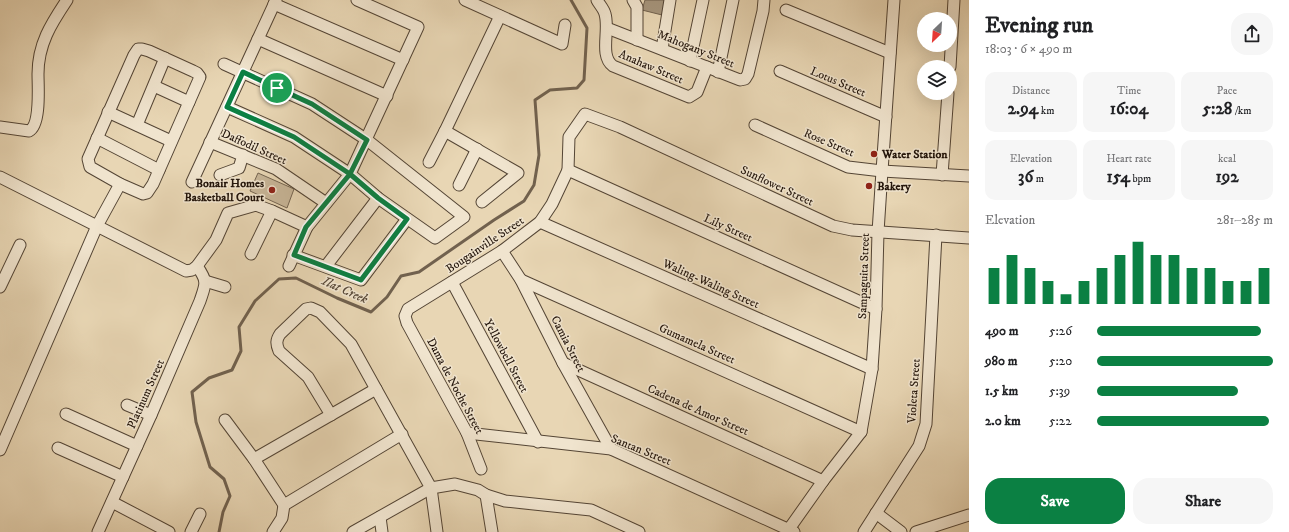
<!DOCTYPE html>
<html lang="en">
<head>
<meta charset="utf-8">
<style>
	body { margin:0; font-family:"IM FELL DW Pica",serif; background:#f6f6f6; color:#202124; height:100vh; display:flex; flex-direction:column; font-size:15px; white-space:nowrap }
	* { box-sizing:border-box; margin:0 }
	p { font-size:13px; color:#757577 }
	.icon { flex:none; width:22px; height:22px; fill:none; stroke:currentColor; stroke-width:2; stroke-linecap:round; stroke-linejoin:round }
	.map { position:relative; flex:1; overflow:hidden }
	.side { display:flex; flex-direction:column; background:#fff; width:320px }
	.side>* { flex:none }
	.needle { width:26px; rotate:205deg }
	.fabs { position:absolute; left:917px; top:12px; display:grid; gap:8px }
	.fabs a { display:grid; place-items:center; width:40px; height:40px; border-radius:50%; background:#fff; box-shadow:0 4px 16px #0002; font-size:20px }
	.pin { position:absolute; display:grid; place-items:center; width:34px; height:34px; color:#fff; margin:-17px; border:2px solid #fff; border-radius:50%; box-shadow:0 1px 4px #0007 }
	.round { display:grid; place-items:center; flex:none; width:42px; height:42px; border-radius:16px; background:#f6f6f6 }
	.summary { display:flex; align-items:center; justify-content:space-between; height:68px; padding:0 16px }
	h1 { font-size:22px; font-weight:800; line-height:30px }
	.metrics { display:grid; grid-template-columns:repeat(3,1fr); gap:6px; height:68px; padding:4px 16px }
	.metrics div { display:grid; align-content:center; border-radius:10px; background:#f6f6f6; text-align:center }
	.metrics b { font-size:17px; font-weight:800 }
	.metrics small { font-size:11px; font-weight:400 }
	.metrics p { font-size:11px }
	.chart { height:112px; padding:8px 16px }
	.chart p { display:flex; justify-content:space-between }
	.chart svg { width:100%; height:72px; margin-top:4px; stroke:#0b8043; stroke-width:6 }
	.button { display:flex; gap:8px; margin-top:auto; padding:8px 16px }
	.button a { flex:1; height:46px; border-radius:16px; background:#0b8043; color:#fff; font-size:16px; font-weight:800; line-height:46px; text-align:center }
	.button a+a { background:#f6f6f6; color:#202124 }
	ul { padding:0 16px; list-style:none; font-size:13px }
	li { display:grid; grid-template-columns:64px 48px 1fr; align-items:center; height:30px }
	li i { height:10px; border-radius:5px; background:#0b8043 }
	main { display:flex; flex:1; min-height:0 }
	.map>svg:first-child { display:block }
</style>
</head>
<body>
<main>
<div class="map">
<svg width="969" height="532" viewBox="0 0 969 532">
	<rect width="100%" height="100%" fill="#e8d6b4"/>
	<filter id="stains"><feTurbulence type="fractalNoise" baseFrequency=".005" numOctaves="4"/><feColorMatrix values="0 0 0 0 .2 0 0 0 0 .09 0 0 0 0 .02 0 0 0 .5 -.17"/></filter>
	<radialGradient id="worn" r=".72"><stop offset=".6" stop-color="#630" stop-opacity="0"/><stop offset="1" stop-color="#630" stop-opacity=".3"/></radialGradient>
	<path fill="#c7b597" stroke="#756551" d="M258,173L294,189L287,208L250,191Z"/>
	<path fill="#a5947b" stroke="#71614e" d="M645,0H665L662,15L642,10Z"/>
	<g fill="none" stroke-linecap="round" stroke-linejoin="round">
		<path stroke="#71614e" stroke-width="3" d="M219,532L223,512L230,496L224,479L210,467L196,422L192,392L209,378L232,370L241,351L239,327L255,301L279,279L296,278L337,298L371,312L387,297L401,276L419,272L494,220L524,201L534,185L539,155L535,100L550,90L577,88L584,80L587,28L571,0"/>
		<g stroke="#544535" stroke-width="13">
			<g id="minor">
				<path d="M465,0L562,44L565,25"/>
				<path d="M597,0C599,4 604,9 605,14C610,30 599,56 613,66L689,97L697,92L707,67"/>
				<path d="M633,0L637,7V40"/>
				<path d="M274,4L403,60"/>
				<path d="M786,10L890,53"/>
				<path d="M607,28L740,80L745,79L748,74L763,11L764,0"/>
				<path d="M258,39L387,96"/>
				<path d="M138,49H142L149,51L193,71L197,73L200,77L153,184L147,193L143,194L120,184L90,167L88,159L134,55Z"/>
				<path d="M662,49L670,0"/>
				<path d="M690,61L703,0"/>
				<path d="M224,64L312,104L367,140L464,217L435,238L378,198L350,174L294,137L227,107"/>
				<path d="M950,67L954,0"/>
				<path d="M780,71L886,117"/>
				<path d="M718,72L733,0"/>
				<path d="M154,86L189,102"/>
				<path d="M108,112L171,141"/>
				<path d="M137,125L165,58"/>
				<path d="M755,125L848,167L882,171L969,176"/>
				<path d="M0,127L29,131C41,125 38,86 38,74C38,44 51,24 67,0"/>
				<path d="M445,131L518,173L482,202"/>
				<path d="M97,138L159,170"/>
				<path d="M210,142L276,169L326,203"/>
				<path d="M429,162L445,131L500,16"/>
				<path d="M568,170L876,309"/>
				<path d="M220,175L239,168L243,155"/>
				<path d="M942,175L948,93"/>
				<path d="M0,177L186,271L192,270L197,266L216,240L228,213L256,205L272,211L307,227"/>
				<path d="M192,182L276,0"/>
				<path d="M459,185L477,149"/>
				<path d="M540,222L872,369"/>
				<path d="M502,251L521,280L563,363L611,449"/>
				<path d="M251,254L272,211"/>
				<path d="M293,255L361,280L407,219"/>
				<path d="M289,266L307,227L350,174L418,27L357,0"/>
				<path d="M326,266L378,198"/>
				<path d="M521,280L861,432"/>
				<path d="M205,281L225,287"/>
				<path d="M452,282L538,442"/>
				<path d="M0,287L20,245"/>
				<path d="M563,363L823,481"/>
				<path d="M127,405L151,415"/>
				<path d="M66,414L137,446"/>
				<path d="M331,415L308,377L279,351C276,344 276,340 280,334L306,309L311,308L320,312L351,344L431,488L437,532"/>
				<path d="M225,420L254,459L284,505"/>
				<path d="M467,433L611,449L794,532"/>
				<path d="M58,448L123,477"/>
				<path d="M0,450L97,226L120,184"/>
				<path d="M254,459L376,389"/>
				<path d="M481,469L467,433L407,323L405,316L408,309L502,251L540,222L552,204L568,170L569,137L585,114L620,127L833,226L852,230L969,238"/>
				<path d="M486,495L492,532"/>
				<path d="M112,502L169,532"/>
				<path d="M876,513L901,532"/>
				<path d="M380,517L382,532"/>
				<path d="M789,529L823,481L861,432L872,369L876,309L878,232L882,171L894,0"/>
				<path d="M98,532L151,415L200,301C206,283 208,282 197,266"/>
				<path d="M191,532L200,514"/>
				<path d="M273,532L282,518L284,505L402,434"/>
				<path d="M353,532L431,488L455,484L478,490L486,495L505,501L591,510L639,532"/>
				<path d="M864,532L919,446L926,424L936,235"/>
				<path d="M916,532L969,515"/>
			</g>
		</g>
		<use href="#minor" stroke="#f0e4ce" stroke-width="11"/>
	</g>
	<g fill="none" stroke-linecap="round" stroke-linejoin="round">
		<g stroke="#fff" stroke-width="8">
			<path id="route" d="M277,88L312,104L367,140L350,174L306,227L294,255L361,280L407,219L378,198L350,174L294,137L227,107L243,72L277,88"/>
		</g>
		<use href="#route" stroke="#0b8043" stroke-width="5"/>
	</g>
	<g fill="#8f2418" stroke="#f0e4ce" stroke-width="1.5">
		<circle cx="874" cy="154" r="4"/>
		<circle cx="869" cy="186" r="4"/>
		<circle cx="272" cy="190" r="4"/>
	</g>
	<g text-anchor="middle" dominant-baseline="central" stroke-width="3" stroke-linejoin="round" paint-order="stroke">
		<g font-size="12" fill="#23150b" stroke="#f0e4ce">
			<text transform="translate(696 49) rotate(22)">Mahogany Street</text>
			<text transform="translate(651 67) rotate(23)">Anahaw Street</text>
			<text transform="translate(838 82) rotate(23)">Lotus Street</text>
			<text transform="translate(829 143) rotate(23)">Rose Street</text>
			<text transform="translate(254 147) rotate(24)">Daffodil Street</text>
			<text transform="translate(777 186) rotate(25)">Sunflower Street</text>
			<text transform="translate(728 228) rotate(24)">Lily Street</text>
			<text transform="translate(485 245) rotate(-34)">Bougainville Street</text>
			<text transform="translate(864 276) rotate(-88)">Sampaguita Street</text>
			<text transform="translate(711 284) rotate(24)">Waling-Waling Street</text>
			<text transform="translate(568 344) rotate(63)">Camia Street</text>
			<text transform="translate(697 344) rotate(24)">Gumamela Street</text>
			<text transform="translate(506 356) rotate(62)">Yellowbell Street</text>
			<text transform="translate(455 386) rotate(62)">Dama de Noche Street</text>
			<text transform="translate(914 391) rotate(-86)">Violeta Street</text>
			<text transform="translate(146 394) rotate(-66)">Platinum Street</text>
			<text transform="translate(698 410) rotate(24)">Cadena de Amor Street</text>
			<text transform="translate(641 450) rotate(22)">Santan Street</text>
		</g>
		<g font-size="12" font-weight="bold" fill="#23150b" stroke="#f0e4ce" text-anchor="start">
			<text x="882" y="154">Water Station</text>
			<text x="264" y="183" text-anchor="end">Bonair Homes<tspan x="264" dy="14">Basketball Court</tspan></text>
			<text x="877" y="186">Bakery</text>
		</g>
		<g font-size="13" font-style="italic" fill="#574838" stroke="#f0e4ce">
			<text transform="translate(345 290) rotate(24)">Ilat Creek</text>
		</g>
	</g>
	<rect width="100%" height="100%" filter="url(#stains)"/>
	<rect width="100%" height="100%" fill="url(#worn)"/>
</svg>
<div class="fabs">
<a><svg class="needle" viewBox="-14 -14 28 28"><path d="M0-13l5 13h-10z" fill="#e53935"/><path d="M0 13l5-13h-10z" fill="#757577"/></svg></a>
<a><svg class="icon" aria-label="layers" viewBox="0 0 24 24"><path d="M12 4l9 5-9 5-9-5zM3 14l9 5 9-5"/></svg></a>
</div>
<div class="pin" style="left:277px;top:88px;background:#1e9e55"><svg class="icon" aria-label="arrive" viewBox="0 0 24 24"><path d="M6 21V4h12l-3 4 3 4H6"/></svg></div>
</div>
<section class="side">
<div class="summary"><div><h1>Evening run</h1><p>18:03 · 6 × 490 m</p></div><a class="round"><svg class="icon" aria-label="share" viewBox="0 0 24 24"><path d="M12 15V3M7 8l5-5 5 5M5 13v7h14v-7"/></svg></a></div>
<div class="metrics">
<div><p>Distance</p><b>2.94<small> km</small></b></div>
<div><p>Time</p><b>16:04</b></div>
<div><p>Pace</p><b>5:28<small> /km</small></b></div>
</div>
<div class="metrics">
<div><p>Elevation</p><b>36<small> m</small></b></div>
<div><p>Heart rate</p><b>154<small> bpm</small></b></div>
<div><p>kcal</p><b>192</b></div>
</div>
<div class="chart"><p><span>Elevation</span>281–285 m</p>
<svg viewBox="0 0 160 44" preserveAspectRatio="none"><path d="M5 44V22M15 44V14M25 44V22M35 44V30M45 44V38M55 44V30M65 44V22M75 44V14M85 44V6M95 44V14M105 44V14M115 44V22M125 44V22M135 44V30M145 44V30M155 44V22"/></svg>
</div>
<ul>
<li><b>490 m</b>5:26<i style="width:93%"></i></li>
<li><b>980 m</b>5:20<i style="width:100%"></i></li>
<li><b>1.5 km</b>5:39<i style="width:80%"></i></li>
<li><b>2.0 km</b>5:22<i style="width:98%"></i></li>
</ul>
<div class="button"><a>Save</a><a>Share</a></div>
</section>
</main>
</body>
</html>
